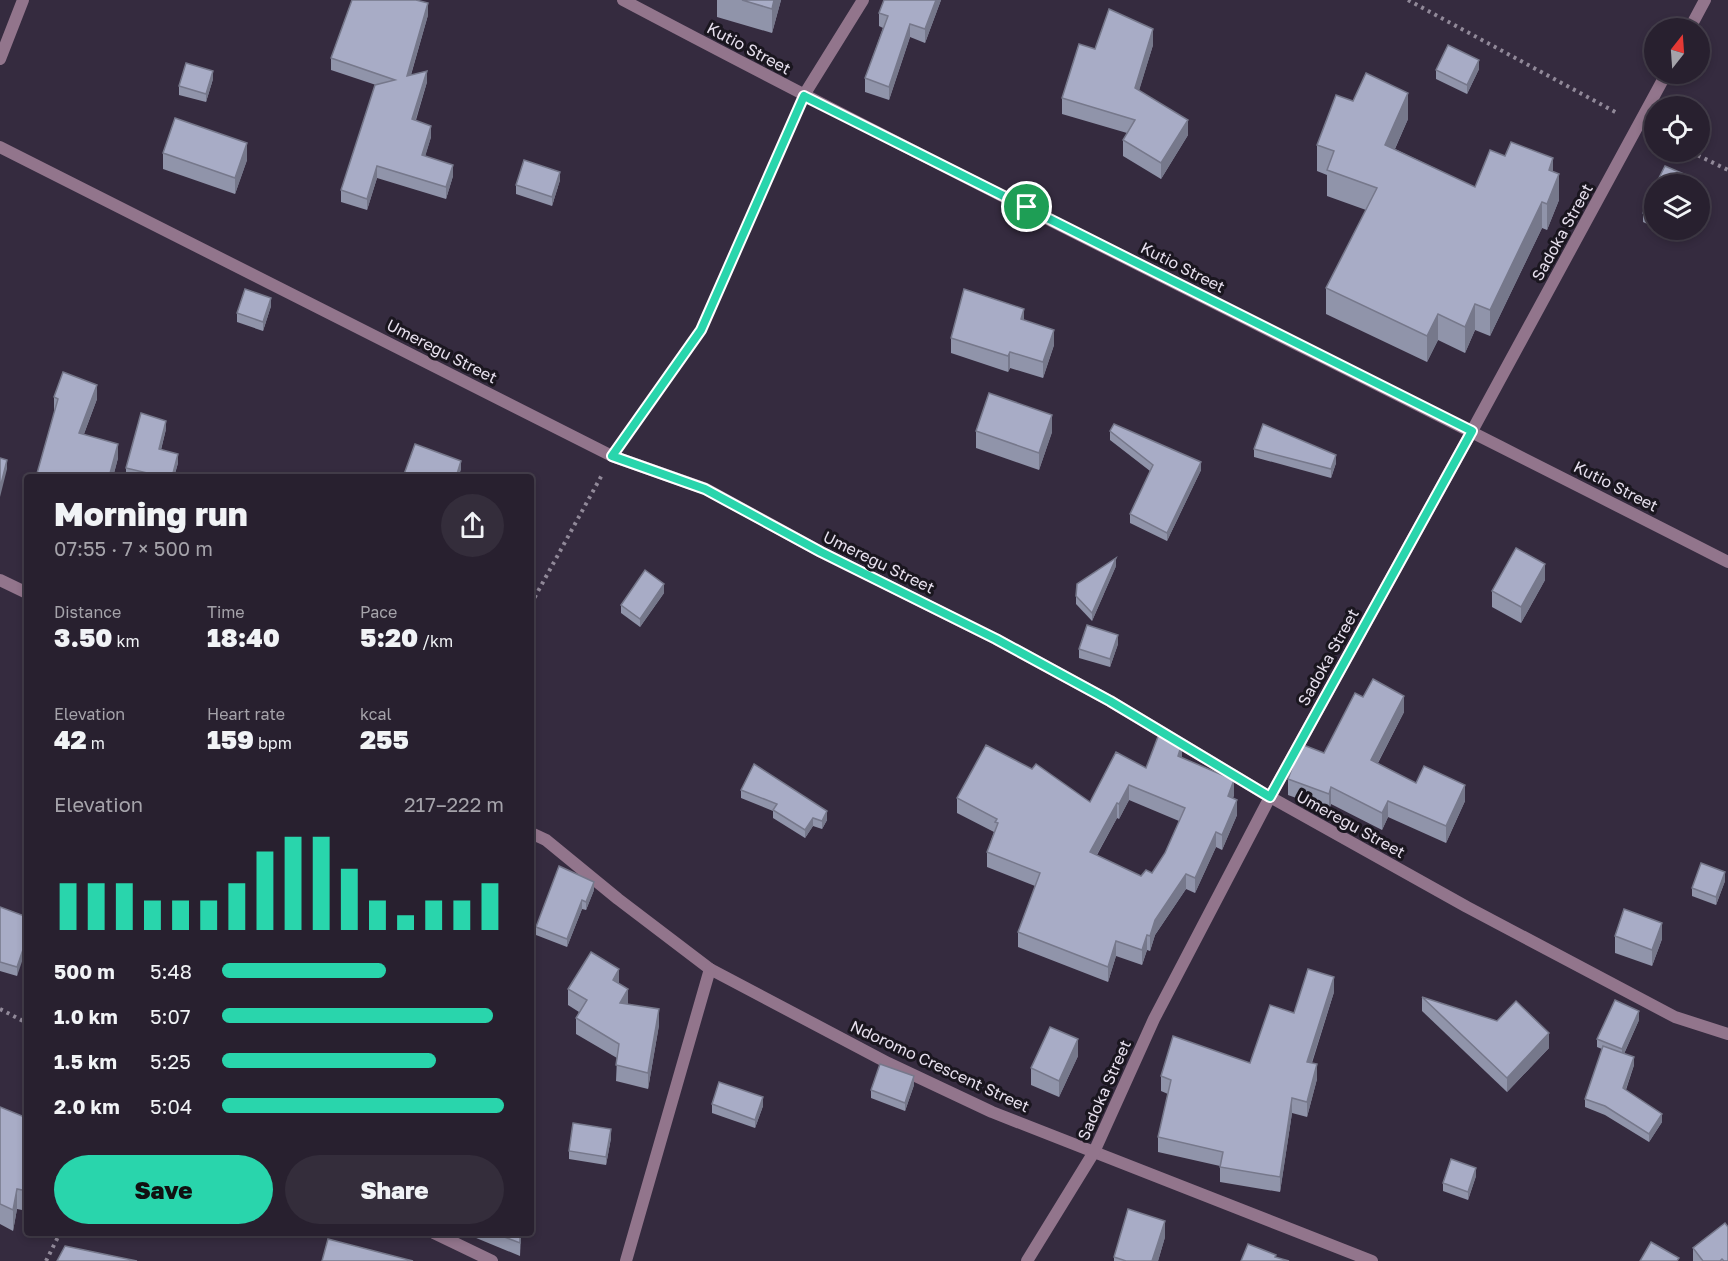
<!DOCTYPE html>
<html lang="en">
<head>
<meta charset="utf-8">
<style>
	body { margin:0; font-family:"Golos Text",sans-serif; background:#342d3b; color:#f1f3f6; height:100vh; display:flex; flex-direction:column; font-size:22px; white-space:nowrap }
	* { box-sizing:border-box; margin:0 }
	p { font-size:20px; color:#a5a3aa }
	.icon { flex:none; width:33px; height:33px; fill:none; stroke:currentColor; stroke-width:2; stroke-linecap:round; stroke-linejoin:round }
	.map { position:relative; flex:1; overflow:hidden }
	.panel { position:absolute; left:24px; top:474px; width:510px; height:762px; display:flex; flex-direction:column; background:#28202f; border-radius:6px; box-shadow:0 3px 9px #0003,0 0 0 2px #443e4b }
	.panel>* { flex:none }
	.needle { width:39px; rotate:17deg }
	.buttons { position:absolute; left:1644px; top:18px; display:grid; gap:12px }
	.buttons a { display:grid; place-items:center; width:66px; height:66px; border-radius:50%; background:#28202f; box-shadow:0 3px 9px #0003,0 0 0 2px #443e4b; font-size:30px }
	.pin { position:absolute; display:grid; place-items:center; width:51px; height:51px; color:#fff; margin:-26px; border:3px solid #fff; border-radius:50%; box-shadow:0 2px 6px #0007 }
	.round { display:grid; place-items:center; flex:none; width:63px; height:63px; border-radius:32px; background:#342d3b }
	.summary { display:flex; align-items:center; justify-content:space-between; height:102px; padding:0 30px }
	h1 { font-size:33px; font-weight:800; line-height:45px }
	.metrics { display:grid; grid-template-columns:repeat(3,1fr); gap:9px; height:102px; padding:6px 30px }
	.metrics div { display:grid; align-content:center }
	.metrics b { font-size:26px; font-weight:800 }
	.metrics small { font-size:16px; font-weight:400 }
	.metrics p { font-size:16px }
	.chart { height:168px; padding:12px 30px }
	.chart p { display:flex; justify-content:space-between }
	.chart svg { width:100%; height:108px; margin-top:6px; stroke:#29d5ac; stroke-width:6 }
	.cta { display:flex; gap:12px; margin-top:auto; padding:12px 30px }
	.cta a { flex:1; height:69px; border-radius:36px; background:#29d5ac; color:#111; font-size:24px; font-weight:800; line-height:69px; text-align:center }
	.cta a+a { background:#342d3b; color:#f1f3f6 }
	ul { padding:0 30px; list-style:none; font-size:20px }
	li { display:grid; grid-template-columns:96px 72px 1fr; align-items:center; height:45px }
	li i { height:15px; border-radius:8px; background:#29d5ac }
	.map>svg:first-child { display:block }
</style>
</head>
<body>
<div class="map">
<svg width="1728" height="1261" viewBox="0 0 1728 1261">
	<rect width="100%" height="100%" fill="#352b3f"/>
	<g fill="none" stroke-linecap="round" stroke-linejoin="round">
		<g stroke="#918999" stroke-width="4" stroke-dasharray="3 4.5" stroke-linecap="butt">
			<path d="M1408,0L1619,114"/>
			<path d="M1691,152L1728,170"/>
			<path d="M624,439L701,330L796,113"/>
			<path d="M531,604L603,473"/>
			<path d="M0,1009L27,1023"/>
			<path d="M46,1261L60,1233"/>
		</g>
		<g stroke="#92758c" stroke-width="12">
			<path d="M623,0C988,193 1360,374 1728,562"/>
			<path d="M1690,28L1705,0"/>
			<path d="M0,59L23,0"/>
			<path d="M804,95L863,0"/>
			<path d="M0,147L612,456L706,489L821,552L996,639L1110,701L1270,797L1467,907L1675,1017L1728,1034"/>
			<path d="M0,580L27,593"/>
			<path d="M531,833L546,840L618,899L710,969L888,1063L992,1112L1372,1261"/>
			<path d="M434,1233L492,1261"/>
			<path d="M626,1261L710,969"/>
			<path d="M1027,1261L1094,1152L1154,1019L1270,797L1472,431L1666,74"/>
		</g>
	</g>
	<g fill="#9094aa" fill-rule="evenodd">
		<path d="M717,0H781L772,33L717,17Z"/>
		<path d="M941,0L925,43L910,37L889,100L865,92V78L883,28L879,26V13Z"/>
		<path d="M428,15L411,75L427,82L416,120L431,137L425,156L453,176L446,199L377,178L367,210L341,202V190L376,85L331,70V58Z"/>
		<path d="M1153,45L1139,90L1188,135L1161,179L1123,156V140L1127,133L1062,114V98L1095,49Z"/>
		<path d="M1479,69L1467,94L1436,79V70Z"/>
		<path d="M213,79L206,102L179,95V86Z"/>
		<path d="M1408,119L1395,149L1475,187L1505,156L1553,171L1559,200L1547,230L1542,228L1490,336L1475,330L1465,353L1438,340L1427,362L1326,314V288L1366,210L1327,196V175L1317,171V145Z"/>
		<path d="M163,153L247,160L235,194L163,169Z"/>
		<path d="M560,180L552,206L516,194V185Z"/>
		<path d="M1654,188V227L1643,222V213Z"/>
		<path d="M271,306L263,331L237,322V313Z"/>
		<path d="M1024,320L1054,345L1043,378L1010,368L1008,372L951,353V338Z"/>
		<path d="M54,397L97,399L84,434L118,458L113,477L54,412Z"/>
		<path d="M166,429L161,450L178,463L174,477H130L126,476V468Z"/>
		<path d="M976,431L1052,432L1039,470L976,448Z"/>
		<path d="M1110,431L1201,470L1167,541L1130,523V514L1150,471L1110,440Z"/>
		<path d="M1254,449L1336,463L1331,478L1254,457Z"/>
		<path d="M1116,566L1092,621L1076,604V596Z"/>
		<path d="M1545,580L1521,623L1492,607V591Z"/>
		<path d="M664,593L640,627L621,613V605Z"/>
		<path d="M1118,644L1110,667L1079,658V649Z"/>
		<path d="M1363,697L1404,712L1378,763L1416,783L1465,801L1446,843L1388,817L1382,830L1331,804L1329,810L1288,795V779L1324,753Z"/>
		<path d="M1182,758L1234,795L1233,798L1237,815L1222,850L1216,847L1195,893L1186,889L1155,935L1150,951L1147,950L1142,965L1116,956L1108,982L1018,947V932L1035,886L987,867V852L994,832L957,813V798L1090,802L1146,768ZM1129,800L1179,821L1165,853L1152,873L1141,876L1097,855L1117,818L1119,819Z"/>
		<path d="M741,790L827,820L822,829L813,826L805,838L773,818V811L741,798Z"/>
		<path d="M1725,881L1716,905L1692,896V888Z"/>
		<path d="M594,890L586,910L582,909L567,947L536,935V927Z"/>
		<path d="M0,907L27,917L17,976L0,971Z"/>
		<path d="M1615,936L1662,939L1652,966L1615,953Z"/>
		<path d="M619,984L628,1004L659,1025L648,1089L616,1081L617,1058L576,1034V1018L579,1012L568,1005V989Z"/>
		<path d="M1334,992L1312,1063L1317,1079L1307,1117L1292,1113L1280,1192L1220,1182V1166L1158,1152V1137L1168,1094L1161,1091V1076L1250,1063L1294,1013Z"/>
		<path d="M1422,997L1549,1048L1507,1092L1422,1011Z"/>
		<path d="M1639,1020L1624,1054L1634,1065L1626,1090L1662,1122L1649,1142L1605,1115L1585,1107V1099L1602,1049L1597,1047V1039Z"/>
		<path d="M1078,1056L1059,1097L1031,1085V1068Z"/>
		<path d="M914,1085L905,1111L871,1098V1090Z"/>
		<path d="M712,1104L763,1106L755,1128L712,1113Z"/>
		<path d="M0,1107L27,1118V1211L17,1209L13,1231L0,1224Z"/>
		<path d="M611,1138L606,1165L569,1159V1151Z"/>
		<path d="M1476,1176L1468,1200L1443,1191V1183Z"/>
		<path d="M469,1233H521L520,1256L469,1235Z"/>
		<path d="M1165,1237L1158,1261H1114V1257Z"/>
		<path d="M1693,1248L1728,1261H1693Z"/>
	</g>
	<g fill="#76788b">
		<path d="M774,0H781L772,33V9Z"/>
		<path d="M936,0H941L925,43V29Z"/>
		<path d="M428,3V15L407,88V76Z"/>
		<path d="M910,24V37L889,100V87Z"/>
		<path d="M1153,29V45L1135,104V88Z"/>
		<path d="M1479,60V69L1467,94V85Z"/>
		<path d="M213,71V79L206,102V94Z"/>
		<path d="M427,71V82L412,131V119Z"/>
		<path d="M1408,93V119L1385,171V145Z"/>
		<path d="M1188,120V135L1161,179V163Z"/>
		<path d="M431,126V137L422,167V155Z"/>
		<path d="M247,143V160L235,194V178Z"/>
		<path d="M1553,158V185L1549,170Z"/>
		<path d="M453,165V176L446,199V187Z"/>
		<path d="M377,166V178L367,210V199Z"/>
		<path d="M560,172V180L552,206V197Z"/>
		<path d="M1559,174V200L1547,230V204Z"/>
		<path d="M1686,175L1685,184H1682Z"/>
		<path d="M1542,202V228L1490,336V310Z"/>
		<path d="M271,298V306L263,331V322Z"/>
		<path d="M1475,304V330L1465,353V327Z"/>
		<path d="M1024,309V324L1021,319Z"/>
		<path d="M1438,314V340L1427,362V336Z"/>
		<path d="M1054,330V345L1043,378V362Z"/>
		<path d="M1010,352V368L1008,372V356Z"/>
		<path d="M97,385V399L79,447V433Z"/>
		<path d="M1052,415V432L1039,470V453Z"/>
		<path d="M166,421V429L159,457V449Z"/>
		<path d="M118,444V458L113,477H109Z"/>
		<path d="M178,454V463L174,477H172Z"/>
		<path d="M1336,455V463L1331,478V469Z"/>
		<path d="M7,460V469L0,497V488Z"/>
		<path d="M461,461V470L458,477H456Z"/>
		<path d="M1201,462V470L1167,541V533Z"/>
		<path d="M1116,558V566L1092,621V613Z"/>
		<path d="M1545,564V580L1521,623V607Z"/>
		<path d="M664,584V593L640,627V619Z"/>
		<path d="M1118,635V644L1110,667V659Z"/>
		<path d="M1404,696V712L1371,776V760Z"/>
		<path d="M1182,743V758L1178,771V756Z"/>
		<path d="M1234,780V795L1228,811V796Z"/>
		<path d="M1129,785V800L1119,819V804Z"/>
		<path d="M1465,785V801L1446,843V826Z"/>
		<path d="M1331,787V804L1329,810V794Z"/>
		<path d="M1237,800V815L1222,850V835Z"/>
		<path d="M1388,801V817L1382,830V813Z"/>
		<path d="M1117,803V818L1090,867V852Z"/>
		<path d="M827,811V820L822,829V821Z"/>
		<path d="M813,818V826L805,838V830Z"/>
		<path d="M1216,832V847L1195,893V878Z"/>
		<path d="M1725,872V881L1716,905V897Z"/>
		<path d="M1186,874V889L1155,935L1150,951V936L1155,920Z"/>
		<path d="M594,882V890L586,910V902Z"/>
		<path d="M582,900V909L567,947V939Z"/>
		<path d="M1662,923V939L1652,966V950Z"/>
		<path d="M1147,935V950L1142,965V950Z"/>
		<path d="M27,938V947L17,976V967Z"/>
		<path d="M1116,941V956L1108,982V967Z"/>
		<path d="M619,969V985L613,980Z"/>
		<path d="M1334,977V992L1307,1077V1062Z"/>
		<path d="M628,989V1005L620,1003Z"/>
		<path d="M659,1009V1025L648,1089V1073Z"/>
		<path d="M1639,1011V1020L1622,1058V1049Z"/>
		<path d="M1549,1033V1048L1507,1092V1078Z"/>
		<path d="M1078,1039V1056L1059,1097V1081Z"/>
		<path d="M1634,1057V1065L1623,1097V1088Z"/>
		<path d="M1317,1064V1079L1307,1117V1102Z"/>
		<path d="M914,1076V1085L905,1111V1103Z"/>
		<path d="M763,1097V1106L755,1128V1120Z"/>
		<path d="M1292,1098V1113L1280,1192V1177Z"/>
		<path d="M1662,1114V1122L1649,1142V1134Z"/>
		<path d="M611,1129V1138L606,1165V1157Z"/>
		<path d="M1476,1168V1176L1468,1200V1192Z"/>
		<path d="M17,1189V1209L13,1231V1210Z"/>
		<path d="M1165,1221V1237L1158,1261H1152Z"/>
	</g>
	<g fill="#a8acc6" stroke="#76788b" stroke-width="1.5" fill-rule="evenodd">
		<path d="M352,0H416L428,3L407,76L427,71L412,119L431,126L422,155L453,165L446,187L377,166L367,199L341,190L375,85L395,80L331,58Z"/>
		<path d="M742,0H774L772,9Z"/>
		<path d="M884,0H936L925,29L910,24L889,87L865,78L888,16L879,13Z"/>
		<path d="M1109,9L1153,29L1135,88L1188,120L1161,163L1123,140L1135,120L1062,98L1079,44L1095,49Z"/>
		<path d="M1448,45L1479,60L1467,85L1436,70Z"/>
		<path d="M186,63L213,71L206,94L179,86Z"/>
		<path d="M1366,73L1408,93L1385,145L1475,187L1490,150L1505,156L1511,142L1553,158L1549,170L1559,174L1547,204L1542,202L1490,310L1475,304L1465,327L1438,314L1427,336L1326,288L1377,188L1327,170L1334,151L1317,145L1336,95L1353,101Z"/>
		<path d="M175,118L247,143L235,178L163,153Z"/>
		<path d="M524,160L560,172L552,197L516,185Z"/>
		<path d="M1665,166L1686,175L1682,184H1656Z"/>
		<path d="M1654,188V218L1643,213Z"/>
		<path d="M245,289L271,298L263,322L237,313Z"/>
		<path d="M964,289L1024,309L1021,319L1054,330L1043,362L1010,352L1008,356L951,338Z"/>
		<path d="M63,372L97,385L79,433L118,444L109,477H36L58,399L54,397Z"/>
		<path d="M989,393L1052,415L1039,453L976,431Z"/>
		<path d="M141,413L166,421L159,449L178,454L172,477H164L126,468Z"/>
		<path d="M1114,424L1201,462L1167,533L1130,514L1153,465L1110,431Z"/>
		<path d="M1263,424L1336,455L1331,469L1254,449Z"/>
		<path d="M415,444L461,461L456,477H403Z"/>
		<path d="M0,458L7,460L0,488Z"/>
		<path d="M1516,548L1545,564L1521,607L1492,591Z"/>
		<path d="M1116,558L1092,613L1076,596L1077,584Z"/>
		<path d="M645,570L664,584L640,619L621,605Z"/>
		<path d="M1087,625L1118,635L1110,659L1079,649Z"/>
		<path d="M1373,679L1404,696L1371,760L1416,783L1424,766L1465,785L1446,826L1388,801L1382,813L1331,787L1329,794L1288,779L1301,744L1324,753L1355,693L1363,697Z"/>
		<path d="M1159,734L1182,743L1178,756L1234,780L1228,796L1237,800L1222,835L1216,832L1195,878L1186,874L1155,920L1150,936L1147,935L1142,950L1116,941L1108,967L1018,932L1040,873L987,852L998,823L995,822L997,819L957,798L986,745L1032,769L1036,764L1090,802L1116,752L1146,768ZM1129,785L1185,808L1165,853L1152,873L1146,870L1141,876L1090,852L1117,803L1119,804Z"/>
		<path d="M754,764L827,811L822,821L813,818L805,830L773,810L777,804L741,790Z"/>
		<path d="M1701,863L1725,872L1716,897L1692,888Z"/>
		<path d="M559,866L594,882L586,902L582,900L567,939L536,927Z"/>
		<path d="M0,907L27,917V938L17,967L0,962Z"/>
		<path d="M1624,909L1662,923L1652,950L1615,936Z"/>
		<path d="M591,952L619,969L613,980L628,989L620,1003L659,1009L648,1073L616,1065L619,1044L576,1018L587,1000L568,989Z"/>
		<path d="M1308,969L1334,977L1307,1062L1317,1064L1307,1102L1292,1098L1280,1177L1220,1167L1223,1152L1158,1137L1171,1080L1161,1076L1173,1036L1250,1063L1270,1005L1294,1013Z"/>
		<path d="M1422,997L1497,1021L1516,1001L1549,1033L1507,1078Z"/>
		<path d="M1615,1000L1639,1011L1622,1049L1597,1039Z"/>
		<path d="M1050,1027L1078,1039L1059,1081L1031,1068Z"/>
		<path d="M1603,1046L1634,1057L1623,1088L1662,1114L1649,1134L1605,1106L1585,1099Z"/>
		<path d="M880,1064L914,1076L905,1103L871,1090Z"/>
		<path d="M719,1082L763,1097L755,1120L712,1104Z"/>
		<path d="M0,1107L27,1118V1191L17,1189L13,1210L0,1204Z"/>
		<path d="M573,1123L611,1129L606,1157L569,1151Z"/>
		<path d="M1451,1159L1476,1168L1468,1192L1443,1183Z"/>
		<path d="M1128,1209L1165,1221L1152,1261H1126L1114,1257Z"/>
		<path d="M1725,1223L1728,1227V1261H1724L1722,1259L1720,1261H1703L1693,1248Z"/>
		<path d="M494,1233H520V1243Z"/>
		<path d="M328,1239L413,1261H322Z"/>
		<path d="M1651,1242L1679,1258L1677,1261H1640Z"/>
		<path d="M1248,1244L1276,1255L1275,1257L1289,1261H1241Z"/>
		<path d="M65,1246L137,1261H57Z"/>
	</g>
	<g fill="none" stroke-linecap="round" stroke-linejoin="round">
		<g stroke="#fff" stroke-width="12">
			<path id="route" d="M804,96L1472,431L1270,797L1110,701L996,639L821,552L705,489L612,456L701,330Z"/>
		</g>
		<use href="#route" stroke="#29d5ac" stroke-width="8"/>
	</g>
	<g text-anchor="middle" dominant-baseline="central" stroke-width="6" stroke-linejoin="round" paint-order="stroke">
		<g font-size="16" fill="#e7e0ee" stroke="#1a161f">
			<text transform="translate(749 48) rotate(28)">Kutio Street</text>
			<text transform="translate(1562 232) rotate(-61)">Sadoka Street</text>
			<text transform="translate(1183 267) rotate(27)">Kutio Street</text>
			<text transform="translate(442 351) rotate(27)">Umeregu Street</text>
			<text transform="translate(1616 486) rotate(27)">Kutio Street</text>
			<text transform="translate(879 562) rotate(26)">Umeregu Street</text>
			<text transform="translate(1328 657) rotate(-61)">Sadoka Street</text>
			<text transform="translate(1351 824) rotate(29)">Umeregu Street</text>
			<text transform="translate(940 1066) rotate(25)">Ndoromo Crescent Street</text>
			<text transform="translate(1104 1090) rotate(-66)">Sadoka Street</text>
		</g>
	</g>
</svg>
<div class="buttons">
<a><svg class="needle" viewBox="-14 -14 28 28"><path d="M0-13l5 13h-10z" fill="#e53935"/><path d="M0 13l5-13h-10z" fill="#a5a3aa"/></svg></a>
<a><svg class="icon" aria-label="locate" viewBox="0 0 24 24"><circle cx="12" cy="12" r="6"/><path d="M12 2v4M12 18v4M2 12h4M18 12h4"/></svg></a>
<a><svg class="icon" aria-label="layers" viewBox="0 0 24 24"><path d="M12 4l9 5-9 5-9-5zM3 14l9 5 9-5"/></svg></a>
</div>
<div class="pin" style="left:1027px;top:207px;background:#1e9e55"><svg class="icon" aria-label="arrive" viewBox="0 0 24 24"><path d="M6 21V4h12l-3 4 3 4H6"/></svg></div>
<section class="panel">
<div class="summary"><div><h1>Morning run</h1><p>07:55 · 7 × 500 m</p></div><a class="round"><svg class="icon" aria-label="share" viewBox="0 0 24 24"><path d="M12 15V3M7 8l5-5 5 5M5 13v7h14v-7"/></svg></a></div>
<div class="metrics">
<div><p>Distance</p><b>3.50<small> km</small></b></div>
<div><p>Time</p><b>18:40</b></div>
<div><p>Pace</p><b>5:20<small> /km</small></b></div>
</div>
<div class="metrics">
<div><p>Elevation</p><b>42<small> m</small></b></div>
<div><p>Heart rate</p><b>159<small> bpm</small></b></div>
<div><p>kcal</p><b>255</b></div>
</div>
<div class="chart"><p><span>Elevation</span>217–222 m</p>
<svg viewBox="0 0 160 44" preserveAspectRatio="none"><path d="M5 44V25M15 44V25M25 44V25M35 44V32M45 44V32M55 44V32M65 44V25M75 44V12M85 44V6M95 44V6M105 44V19M115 44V32M125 44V38M135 44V32M145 44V32M155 44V25"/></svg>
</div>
<ul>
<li><b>500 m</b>5:48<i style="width:58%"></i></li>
<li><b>1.0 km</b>5:07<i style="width:96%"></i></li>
<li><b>1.5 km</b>5:25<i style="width:76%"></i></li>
<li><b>2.0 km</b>5:04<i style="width:100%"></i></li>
</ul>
<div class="cta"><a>Save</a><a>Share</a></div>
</section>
</div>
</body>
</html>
